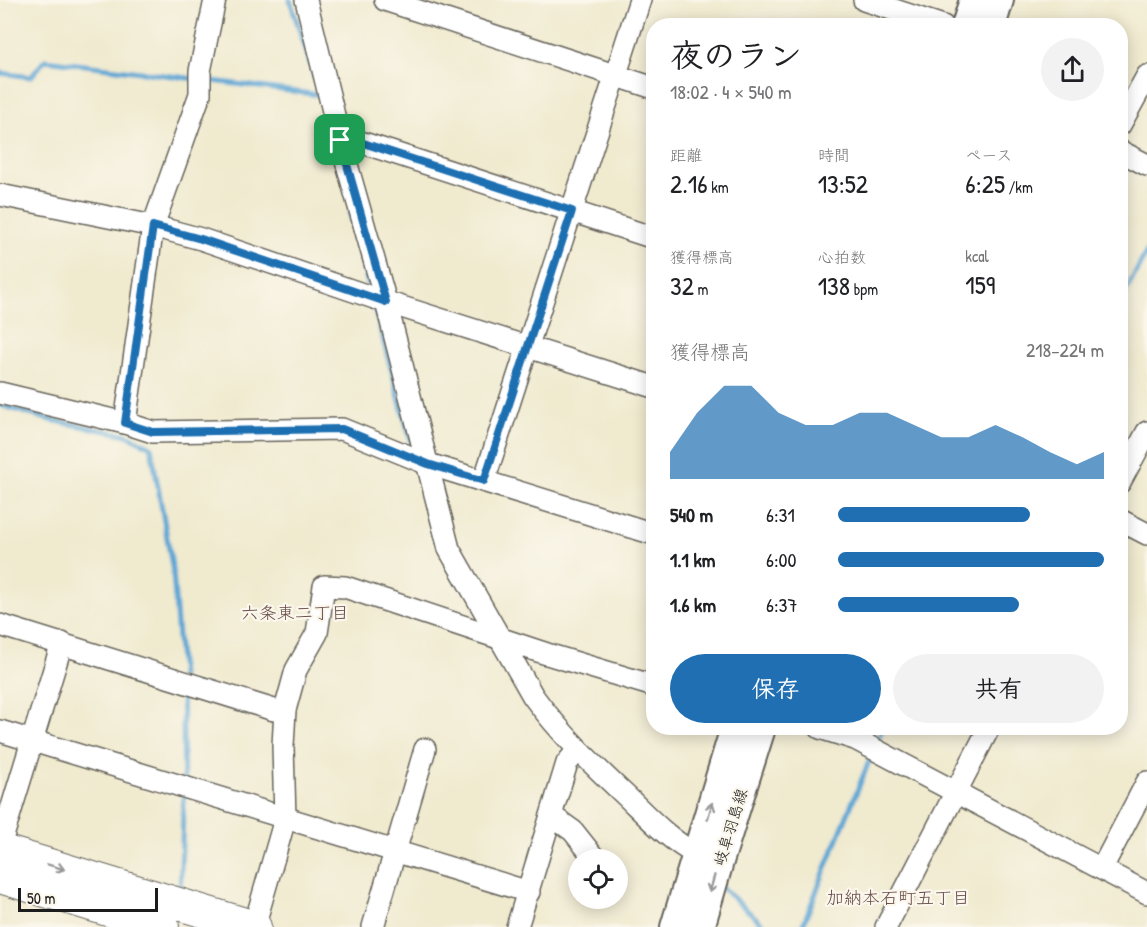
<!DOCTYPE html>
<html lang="ja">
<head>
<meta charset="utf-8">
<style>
	body { margin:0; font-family:"Patrick Hand","Klee One",sans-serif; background:#f2f2f2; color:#202124; height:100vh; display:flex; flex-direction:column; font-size:22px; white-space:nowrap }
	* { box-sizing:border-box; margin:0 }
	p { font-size:20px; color:#757577 }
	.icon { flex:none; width:33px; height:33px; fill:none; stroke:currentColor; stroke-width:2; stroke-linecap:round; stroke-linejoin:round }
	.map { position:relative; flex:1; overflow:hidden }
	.details { position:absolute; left:646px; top:18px; width:482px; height:717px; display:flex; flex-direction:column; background:#fff; border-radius:24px; box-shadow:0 3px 15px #0003 }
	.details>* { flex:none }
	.buttons { position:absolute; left:568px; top:849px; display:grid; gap:12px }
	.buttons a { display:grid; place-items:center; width:60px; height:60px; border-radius:50%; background:#fff; box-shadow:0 3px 15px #0003; font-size:30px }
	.scale { position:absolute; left:18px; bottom:15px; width:140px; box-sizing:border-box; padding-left:6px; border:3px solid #1c1c1c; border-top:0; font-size:16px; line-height:21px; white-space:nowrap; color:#1c1c1c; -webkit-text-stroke:4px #fbf7ec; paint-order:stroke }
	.pin { position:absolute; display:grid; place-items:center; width:51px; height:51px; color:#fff; margin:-26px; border-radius:12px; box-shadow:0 3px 9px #0006 }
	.round { display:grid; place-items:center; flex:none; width:63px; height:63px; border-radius:32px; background:#f2f2f2 }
	.summary { display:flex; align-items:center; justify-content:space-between; height:102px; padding:0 24px }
	h1 { font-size:33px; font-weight:600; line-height:45px }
	.stats { display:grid; grid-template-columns:repeat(3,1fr); gap:9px; height:102px; padding:6px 24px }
	.stats div { display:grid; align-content:center }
	.stats b { font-size:26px; font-weight:600 }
	.stats small { font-size:16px; font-weight:400 }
	.stats p { font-size:16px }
	.chart { height:168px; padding:12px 24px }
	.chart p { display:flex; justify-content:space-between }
	.chart svg { width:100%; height:108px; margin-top:6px; fill:#1f6fb2; opacity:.7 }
	.cta { display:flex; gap:12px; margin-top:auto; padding:12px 24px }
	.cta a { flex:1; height:69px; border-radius:36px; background:#1f6fb2; color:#fff; font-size:24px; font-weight:600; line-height:69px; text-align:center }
	.cta a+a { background:#f2f2f2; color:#202124 }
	ul { padding:0 24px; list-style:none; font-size:20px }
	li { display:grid; grid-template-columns:96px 72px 1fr; align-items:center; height:45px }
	li i { height:15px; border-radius:8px; background:#1f6fb2 }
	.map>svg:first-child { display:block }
</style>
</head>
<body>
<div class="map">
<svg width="1147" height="927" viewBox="0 0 1147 927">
	<rect width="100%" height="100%" fill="#fbf7ec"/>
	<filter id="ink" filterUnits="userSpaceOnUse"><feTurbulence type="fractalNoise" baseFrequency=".0167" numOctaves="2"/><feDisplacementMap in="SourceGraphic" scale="12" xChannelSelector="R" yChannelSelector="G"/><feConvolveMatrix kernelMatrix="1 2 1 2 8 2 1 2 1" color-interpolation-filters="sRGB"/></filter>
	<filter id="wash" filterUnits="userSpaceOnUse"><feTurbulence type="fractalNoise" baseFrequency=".008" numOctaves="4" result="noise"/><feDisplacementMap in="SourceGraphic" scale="24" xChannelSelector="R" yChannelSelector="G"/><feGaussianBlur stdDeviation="1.35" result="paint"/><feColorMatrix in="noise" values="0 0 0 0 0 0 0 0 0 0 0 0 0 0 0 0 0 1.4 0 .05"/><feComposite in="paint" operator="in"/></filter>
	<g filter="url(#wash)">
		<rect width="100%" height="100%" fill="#f0eacf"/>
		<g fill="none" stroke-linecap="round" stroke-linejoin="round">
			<g stroke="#5da6d4" stroke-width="5">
				<path d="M290,0L316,82"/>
				<path d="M0,73L31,77L45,60L196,79"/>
				<path d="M205,80L320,95"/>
				<path d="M350,213L370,292"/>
				<path d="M1120,302L1147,251"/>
				<path d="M373,303L413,448"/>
				<path d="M0,405L50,420L127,435L151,447L173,572L181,676"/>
				<path d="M487,640L505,667"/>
				<path d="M182,685L184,781"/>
				<path d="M875,745L883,728"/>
				<path d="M720,886L766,927"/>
				<path d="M180,894L184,793"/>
				<path d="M802,927L872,754"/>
			</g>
		</g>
	</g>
	<g filter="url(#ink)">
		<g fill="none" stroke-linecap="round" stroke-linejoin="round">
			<g stroke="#66645b" stroke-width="24">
				<g id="minor">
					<path d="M306,0L340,140L386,302L449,549L533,696C560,733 592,764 625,795C649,818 668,839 697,855"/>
					<path d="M385,0L654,88"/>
					<path d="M864,0L943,26"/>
					<path d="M1120,125L1147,76"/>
					<path d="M340,140H354L654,238"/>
					<path d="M1120,151L1147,165"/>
					<path d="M0,195L153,226L201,239L386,302L654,387"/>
					<path d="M0,393L125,423L153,432L342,429L428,464L654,534"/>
					<path d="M125,423L153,226L200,94V71L215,0"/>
					<path d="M484,481L640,0"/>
					<path d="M1120,482L1147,432"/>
					<path d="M1120,520L1147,534"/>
					<path d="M0,625L274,710H285"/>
					<path d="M820,728L855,739L1147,893"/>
					<path d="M0,731L529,892"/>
					<path d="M552,816L573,831L596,860"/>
					<path d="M0,846L62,643"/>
					<path d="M1102,868L1147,782"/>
					<path d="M254,927L285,819L283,746L285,710L296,670L317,633L324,586L345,587L547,654L654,686"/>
					<path d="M373,927L425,749"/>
					<path d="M517,927L567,763L578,750"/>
					<path d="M886,927L989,728"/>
				</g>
			</g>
			<g stroke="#66645b" stroke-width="32">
				<g id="secondary">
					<path d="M966,26L974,0"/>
					<path d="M991,26L999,0"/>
					<path d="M675,927L735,728"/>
					<path d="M700,927L720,858L761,728"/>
				</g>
			</g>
			<g stroke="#66645b" stroke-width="34">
				<g id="primary">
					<path d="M0,850L255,927"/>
					<path d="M0,877L163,927"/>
				</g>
			</g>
			<use href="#minor" stroke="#fff" stroke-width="21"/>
			<use href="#secondary" stroke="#fff" stroke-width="28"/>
			<use href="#primary" stroke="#fff" stroke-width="32"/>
		</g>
		<defs><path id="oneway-shaft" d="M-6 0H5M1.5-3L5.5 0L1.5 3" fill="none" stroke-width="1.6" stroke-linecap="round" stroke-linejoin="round" transform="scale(1.5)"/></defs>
		<g stroke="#999">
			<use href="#oneway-shaft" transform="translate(710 811) rotate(-74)"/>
			<use href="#oneway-shaft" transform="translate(56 867) rotate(17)"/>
			<use href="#oneway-shaft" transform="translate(712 884) rotate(106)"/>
		</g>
	</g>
	<g fill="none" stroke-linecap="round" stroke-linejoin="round" filter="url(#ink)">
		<g stroke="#fff" stroke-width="12">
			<path id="route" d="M340,140H354L572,211L484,481L428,464L342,429L153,432L125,423L153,226L201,239L386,302Z"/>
		</g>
		<use href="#route" stroke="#1f6fb2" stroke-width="8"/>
	</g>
	<g text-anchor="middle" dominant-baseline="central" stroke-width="4.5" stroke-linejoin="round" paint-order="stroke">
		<g font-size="16" fill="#1c1c1c" stroke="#fbf7ec">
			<text transform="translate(730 827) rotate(-73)">岐阜羽島線</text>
		</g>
		<g font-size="18" fill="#664b47" stroke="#fbf7ec">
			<text x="295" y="612">六条東二丁目</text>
			<text x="898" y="897">加納本石町五丁目</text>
		</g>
	</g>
</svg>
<div class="buttons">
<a><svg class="icon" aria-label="locate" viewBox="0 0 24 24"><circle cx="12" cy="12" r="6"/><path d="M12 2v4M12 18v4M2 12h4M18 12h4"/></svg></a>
</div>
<div class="scale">50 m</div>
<div class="pin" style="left:340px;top:140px;background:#1e9e55"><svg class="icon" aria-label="arrive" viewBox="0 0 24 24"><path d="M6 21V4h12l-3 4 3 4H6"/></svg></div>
<section class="details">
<div class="summary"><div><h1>夜のラン</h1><p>18:02 · 4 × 540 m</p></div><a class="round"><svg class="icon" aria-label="share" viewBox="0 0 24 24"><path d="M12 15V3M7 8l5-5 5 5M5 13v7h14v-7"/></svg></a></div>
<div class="stats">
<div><p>距離</p><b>2.16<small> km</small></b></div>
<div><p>時間</p><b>13:52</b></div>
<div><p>ペース</p><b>6:25<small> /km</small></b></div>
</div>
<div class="stats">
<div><p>獲得標高</p><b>32<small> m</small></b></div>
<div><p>心拍数</p><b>138<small> bpm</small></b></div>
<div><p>kcal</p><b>159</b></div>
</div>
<div class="chart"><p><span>獲得標高</span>218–224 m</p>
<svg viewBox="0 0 160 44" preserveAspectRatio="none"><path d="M0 44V33L10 17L20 6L30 6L40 17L50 22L60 22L70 17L80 17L90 22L100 27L110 27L120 22L130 27L140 33L150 38L160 33V44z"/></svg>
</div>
<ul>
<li><b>540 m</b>6:31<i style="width:72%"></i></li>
<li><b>1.1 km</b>6:00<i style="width:100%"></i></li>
<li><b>1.6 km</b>6:37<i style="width:68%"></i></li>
</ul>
<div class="cta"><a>保存</a><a>共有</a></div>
</section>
</div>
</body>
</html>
